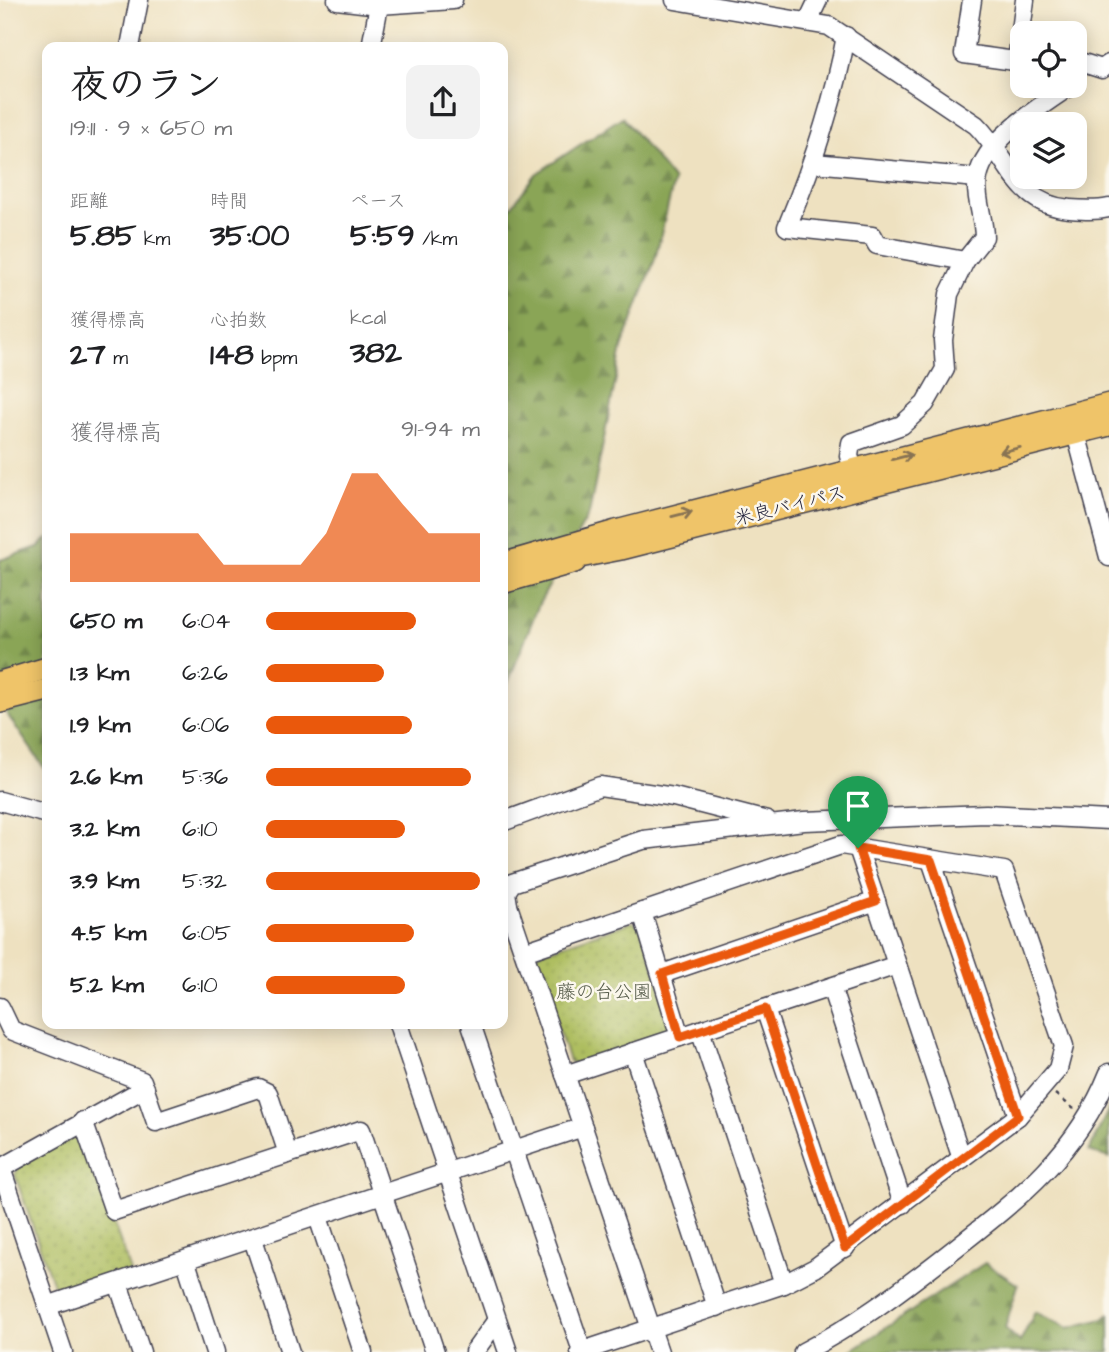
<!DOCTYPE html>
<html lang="ja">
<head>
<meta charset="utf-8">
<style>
	body { margin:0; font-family:"Architects Daughter","Klee One",sans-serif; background:#f2f2f2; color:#202124; height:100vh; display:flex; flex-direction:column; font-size:26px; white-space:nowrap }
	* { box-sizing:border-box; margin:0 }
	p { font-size:23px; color:#757577 }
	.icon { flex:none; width:38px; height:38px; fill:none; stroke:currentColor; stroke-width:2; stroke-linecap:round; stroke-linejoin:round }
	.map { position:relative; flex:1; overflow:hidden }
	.panel { position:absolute; left:42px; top:42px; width:466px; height:987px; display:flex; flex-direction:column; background:#fff; border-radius:14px; box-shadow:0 4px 18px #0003 }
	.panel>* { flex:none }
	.controls { position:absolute; left:1010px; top:21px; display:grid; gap:14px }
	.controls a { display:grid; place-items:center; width:77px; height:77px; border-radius:14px; background:#fff; box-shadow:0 4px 18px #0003; font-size:35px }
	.pin { position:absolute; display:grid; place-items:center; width:60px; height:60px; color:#fff; margin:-72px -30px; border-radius:50% 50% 50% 0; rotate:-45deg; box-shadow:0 0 7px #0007 }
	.pin .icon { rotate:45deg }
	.round { display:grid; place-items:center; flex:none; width:74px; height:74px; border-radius:14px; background:#f2f2f2 }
	.headline { display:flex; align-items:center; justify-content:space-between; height:119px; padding:0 28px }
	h1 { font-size:38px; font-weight:700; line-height:52px }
	.stats { display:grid; grid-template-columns:repeat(3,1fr); gap:10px; height:119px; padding:7px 28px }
	.stats div { display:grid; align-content:center }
	.stats b { font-size:30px; font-weight:700 }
	.stats small { font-size:19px; font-weight:400 }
	.stats p { font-size:19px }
	.chart { height:196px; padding:14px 28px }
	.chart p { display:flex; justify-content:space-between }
	.chart svg { width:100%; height:126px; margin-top:7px; fill:#ea580c; opacity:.7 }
	ul { padding:0 28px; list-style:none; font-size:23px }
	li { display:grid; grid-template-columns:112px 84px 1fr; align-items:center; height:52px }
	li i { height:18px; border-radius:9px; background:#ea580c }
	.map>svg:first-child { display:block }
</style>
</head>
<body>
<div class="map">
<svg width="1109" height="1352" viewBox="0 0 1109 1352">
	<defs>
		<pattern id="forest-firs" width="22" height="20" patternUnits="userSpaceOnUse" patternTransform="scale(1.75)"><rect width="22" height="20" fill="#8aa557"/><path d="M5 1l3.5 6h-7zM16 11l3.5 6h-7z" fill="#708649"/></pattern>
		<pattern id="park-dots" width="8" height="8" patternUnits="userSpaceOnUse" patternTransform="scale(1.75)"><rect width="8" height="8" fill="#aebe61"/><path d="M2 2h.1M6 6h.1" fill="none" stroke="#95a355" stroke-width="1.8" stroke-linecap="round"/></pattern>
	</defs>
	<rect width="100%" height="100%" fill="#fbf7ec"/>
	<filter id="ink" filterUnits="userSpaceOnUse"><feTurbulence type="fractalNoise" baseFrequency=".0143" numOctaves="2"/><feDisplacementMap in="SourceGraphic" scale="14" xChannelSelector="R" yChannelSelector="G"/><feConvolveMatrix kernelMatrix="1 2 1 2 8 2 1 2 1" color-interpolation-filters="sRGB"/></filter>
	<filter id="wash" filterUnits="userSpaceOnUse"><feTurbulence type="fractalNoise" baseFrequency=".00686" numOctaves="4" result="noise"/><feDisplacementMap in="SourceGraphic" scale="28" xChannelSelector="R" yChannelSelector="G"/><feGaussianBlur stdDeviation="1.57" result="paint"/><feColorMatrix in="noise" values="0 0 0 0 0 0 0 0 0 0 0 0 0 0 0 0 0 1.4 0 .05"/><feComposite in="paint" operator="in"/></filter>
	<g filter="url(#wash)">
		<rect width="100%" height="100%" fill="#eee1c0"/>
		<g fill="url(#forest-firs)" stroke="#566449" stroke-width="2">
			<path d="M622,117L674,181L655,259L622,348L589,514L539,604L502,698V219L536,174Z"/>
			<path d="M47,539V772L0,704V560L38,547Z"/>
			<path d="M1109,1108V1158L1089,1151Z"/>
			<path d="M985,1263L1018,1285L1005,1328L1020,1342L1035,1312L1068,1328L1103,1319L1109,1314V1352H849Z"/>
		</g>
		<g fill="url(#park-dots)" stroke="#68704e" stroke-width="2">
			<path d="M632,922L641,926L675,1032L576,1065L569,1061L535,959L538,953Z"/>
			<path d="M74,1133L83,1137L131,1272L63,1295L55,1291L15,1175L19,1166Z"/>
		</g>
	</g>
	<g filter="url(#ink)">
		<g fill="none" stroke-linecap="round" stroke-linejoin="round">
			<g stroke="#413f4f" stroke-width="21">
				<g id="minor">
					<path d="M337,0L379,5L453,0"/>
					<path d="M675,0L829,26L976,125C1010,158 1015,205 1070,209C1083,210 1096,211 1109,208"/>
					<path d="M972,0L964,54L1022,62"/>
					<path d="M808,21L818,0"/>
					<path d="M846,36C834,103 813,164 787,227L872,236L877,245L965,261"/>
					<path d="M130,47L139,0"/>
					<path d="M371,47L380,0"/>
					<path d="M1074,60L1102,69L1109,64"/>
					<path d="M1017,62L1025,0"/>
					<path d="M814,163L977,178"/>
					<path d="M1073,422L1109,557"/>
					<path d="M857,480L849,456L851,443L902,425L925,404L945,369L943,340L949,294L965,261L984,237C984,218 974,195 978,177C985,140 1041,106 1070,86"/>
					<path d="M0,801L47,814"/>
					<path d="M502,822L600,786L674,797L767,821"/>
					<path d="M858,848L962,1159"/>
					<path d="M931,860L1018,1116"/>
					<path d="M504,894L659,1352"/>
					<path d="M508,905L506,892L512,883L643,840L804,821L986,814L1109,820"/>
					<path d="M642,912L680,1037"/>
					<path d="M524,952L841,845L1004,871L1064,1046L1058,1069L1018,1116L815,1268L784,1284L580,1352"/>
					<path d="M662,974L876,901"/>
					<path d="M831,987L903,1204"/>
					<path d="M0,1007L11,1030L142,1081L156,1122L258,1088L268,1093L288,1154"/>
					<path d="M765,1009L845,1248"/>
					<path d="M398,1024L508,1352"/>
					<path d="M471,1024L582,1351"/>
					<path d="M700,1030L784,1284"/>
					<path d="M633,1052L717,1307"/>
					<path d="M565,1075L897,965"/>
					<path d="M83,1121L114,1211L361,1130L435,1352"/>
					<path d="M1,1168L63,1352"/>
					<path d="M0,1169L145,1088"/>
					<path d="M318,1217L363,1352"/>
					<path d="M253,1239L290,1352"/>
					<path d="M186,1262L215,1352"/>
					<path d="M118,1283L141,1352"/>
					<path d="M47,1306L583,1127"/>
					<path d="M474,1352L497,1320"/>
					<path d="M803,1352C854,1326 899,1292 944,1257C1014,1202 1075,1158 1109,1073"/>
				</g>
			</g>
			<g stroke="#413f4f" stroke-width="24">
				<g id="major">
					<path d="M559,561L621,549L1109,425"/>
					<path d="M502,564L616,531L1109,404"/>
					<path d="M502,583L575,562"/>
					<path d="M0,682L47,668"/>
					<path d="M0,702L47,690"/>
				</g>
			</g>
			<path stroke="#413f4f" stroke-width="2.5" stroke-dasharray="5 5" stroke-linecap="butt" d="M1055,1094L1074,1109"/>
			<use href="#minor" stroke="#fff" stroke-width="18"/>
			<use href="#major" stroke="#efc469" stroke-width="21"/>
		</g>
		<defs><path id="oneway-shaft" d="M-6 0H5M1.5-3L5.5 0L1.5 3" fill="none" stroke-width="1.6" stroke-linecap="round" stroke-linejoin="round" transform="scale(1.75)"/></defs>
		<g stroke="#887352">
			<use href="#oneway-shaft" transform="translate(1010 450) rotate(166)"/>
			<use href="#oneway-shaft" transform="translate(902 457) rotate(-14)"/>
			<use href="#oneway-shaft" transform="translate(682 514) rotate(-14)"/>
		</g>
	</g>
	<g fill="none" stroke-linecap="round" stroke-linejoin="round" filter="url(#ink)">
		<g stroke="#fff" stroke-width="14">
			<path id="route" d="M858,848L931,860L1018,1116L845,1248L765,1009L680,1037L662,974L876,901Z"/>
		</g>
		<use href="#route" stroke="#ea580c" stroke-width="9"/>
	</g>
	<g text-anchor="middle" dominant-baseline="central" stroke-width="5" stroke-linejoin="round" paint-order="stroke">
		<g font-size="19" fill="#22223b" stroke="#fbf7ec">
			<text transform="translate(790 506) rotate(-14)">米良バイパス</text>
		</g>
		<g font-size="19" fill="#535948" stroke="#fbf7ec">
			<text x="604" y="992">藤の台公園</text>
		</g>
	</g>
</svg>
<div class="controls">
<a><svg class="icon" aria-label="locate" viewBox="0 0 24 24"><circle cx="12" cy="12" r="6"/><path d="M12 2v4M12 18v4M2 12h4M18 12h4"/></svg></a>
<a><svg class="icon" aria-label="layers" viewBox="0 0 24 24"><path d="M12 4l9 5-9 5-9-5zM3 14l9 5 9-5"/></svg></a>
</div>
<div class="pin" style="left:858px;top:848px;background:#1e9e55"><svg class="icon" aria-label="arrive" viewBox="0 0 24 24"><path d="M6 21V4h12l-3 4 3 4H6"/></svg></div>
<section class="panel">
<div class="headline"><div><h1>夜のラン</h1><p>19:11 · 9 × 650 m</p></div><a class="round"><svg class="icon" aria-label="share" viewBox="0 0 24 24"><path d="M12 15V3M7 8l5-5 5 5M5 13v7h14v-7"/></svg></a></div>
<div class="stats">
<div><p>距離</p><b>5.85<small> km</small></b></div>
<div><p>時間</p><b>35:00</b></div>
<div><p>ペース</p><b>5:59<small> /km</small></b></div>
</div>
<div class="stats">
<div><p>獲得標高</p><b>27<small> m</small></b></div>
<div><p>心拍数</p><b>148<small> bpm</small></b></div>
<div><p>kcal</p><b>382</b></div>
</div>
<div class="chart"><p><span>獲得標高</span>91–94 m</p>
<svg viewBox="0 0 160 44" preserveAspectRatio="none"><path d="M0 44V27L10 27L20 27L30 27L40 27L50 27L60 38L70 38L80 38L90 38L100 27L110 6L120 6L130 17L140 27L150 27L160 27V44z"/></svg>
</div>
<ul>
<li><b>650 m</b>6:04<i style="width:70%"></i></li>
<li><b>1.3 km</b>6:26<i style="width:55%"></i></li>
<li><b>1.9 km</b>6:06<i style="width:68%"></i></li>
<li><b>2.6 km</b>5:36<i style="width:96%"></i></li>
<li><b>3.2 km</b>6:10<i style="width:65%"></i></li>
<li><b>3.9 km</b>5:32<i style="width:100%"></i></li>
<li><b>4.5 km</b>6:05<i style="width:69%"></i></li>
<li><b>5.2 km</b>6:10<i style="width:65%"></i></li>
</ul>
</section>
</div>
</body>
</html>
